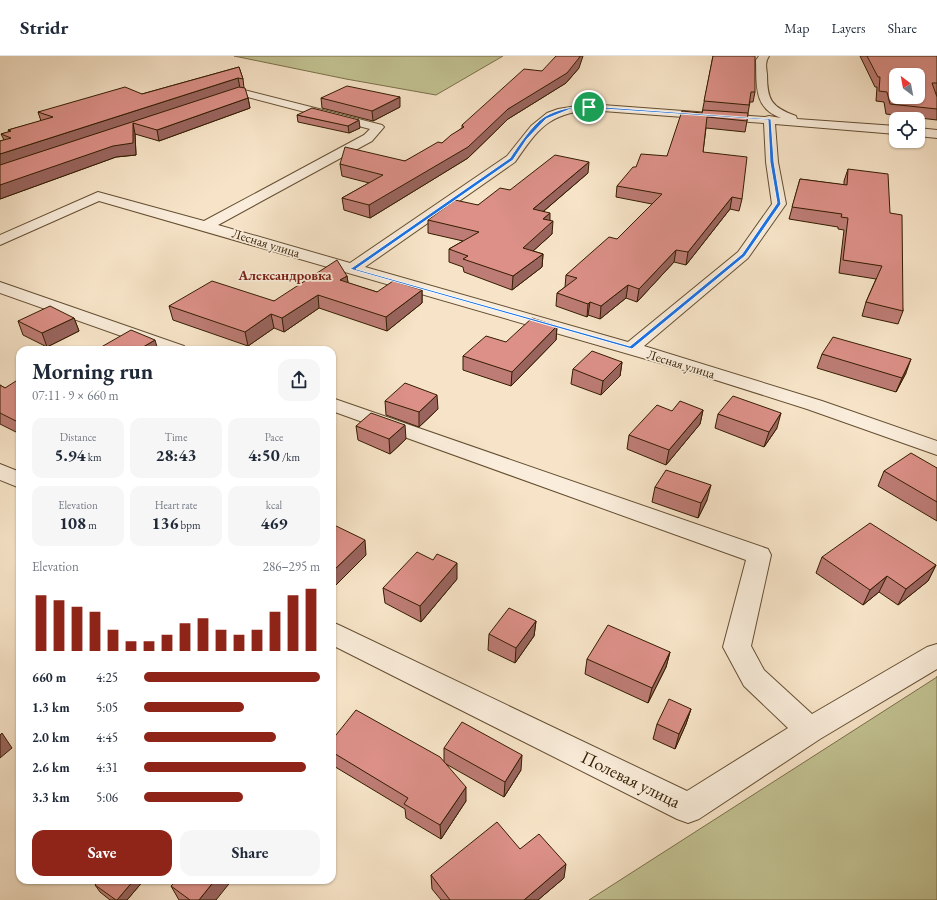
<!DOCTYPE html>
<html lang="en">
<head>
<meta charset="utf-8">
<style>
	body { margin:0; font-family:"EB Garamond",serif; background:#f6f6f7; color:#1f2937; height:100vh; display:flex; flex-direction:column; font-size:15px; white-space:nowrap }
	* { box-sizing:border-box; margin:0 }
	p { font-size:13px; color:#747a83 }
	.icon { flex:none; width:22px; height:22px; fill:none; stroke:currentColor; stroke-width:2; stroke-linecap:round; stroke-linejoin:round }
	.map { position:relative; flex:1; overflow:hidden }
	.side { position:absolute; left:16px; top:290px; width:320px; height:538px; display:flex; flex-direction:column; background:#fff; border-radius:12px; box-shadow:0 1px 3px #0004 }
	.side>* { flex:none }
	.needle { width:26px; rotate:328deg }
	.fabs { position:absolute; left:889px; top:12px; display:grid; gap:8px }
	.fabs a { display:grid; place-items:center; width:36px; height:36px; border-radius:8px; background:#fff; box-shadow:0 1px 3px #0004; font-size:20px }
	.pin { position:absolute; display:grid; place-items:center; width:34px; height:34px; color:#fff; margin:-17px; border:2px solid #fff; border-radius:50%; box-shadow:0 1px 4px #0007 }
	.round { display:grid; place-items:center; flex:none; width:42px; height:42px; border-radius:12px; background:#f6f6f7 }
	.summary { display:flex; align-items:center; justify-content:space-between; height:68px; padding:0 16px }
	h1 { font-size:22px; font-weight:700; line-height:30px }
	.metrics { display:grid; grid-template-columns:repeat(3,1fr); gap:6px; height:68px; padding:4px 16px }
	.metrics div { display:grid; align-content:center; border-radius:10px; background:#f6f6f7; text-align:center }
	.metrics b { font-size:17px; font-weight:700 }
	.metrics small { font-size:11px; font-weight:400 }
	.metrics p { font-size:11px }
	.chart { height:112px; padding:8px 16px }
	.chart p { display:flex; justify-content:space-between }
	.chart svg { width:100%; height:72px; margin-top:4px; stroke:#8f2418; stroke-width:6 }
	.button { display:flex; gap:8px; margin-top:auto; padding:8px 16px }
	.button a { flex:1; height:46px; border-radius:12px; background:#8f2418; color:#fff; font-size:16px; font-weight:700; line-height:46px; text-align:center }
	.button a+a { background:#f6f6f7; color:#1f2937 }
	ul { padding:0 16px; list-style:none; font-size:13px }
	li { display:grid; grid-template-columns:64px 48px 1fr; align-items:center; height:30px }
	li i { height:10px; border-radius:5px; background:#8f2418 }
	header { display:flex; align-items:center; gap:24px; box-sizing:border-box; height:56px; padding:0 20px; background:#fff; border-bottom:1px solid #e0e1e3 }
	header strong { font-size:19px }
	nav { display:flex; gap:22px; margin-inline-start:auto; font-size:14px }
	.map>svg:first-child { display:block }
</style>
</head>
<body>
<header>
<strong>Stridr</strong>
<nav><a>Map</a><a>Layers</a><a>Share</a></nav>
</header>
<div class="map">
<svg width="937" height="844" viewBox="0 0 937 844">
	<rect width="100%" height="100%" fill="#f7e4c8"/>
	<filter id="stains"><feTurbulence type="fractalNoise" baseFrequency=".005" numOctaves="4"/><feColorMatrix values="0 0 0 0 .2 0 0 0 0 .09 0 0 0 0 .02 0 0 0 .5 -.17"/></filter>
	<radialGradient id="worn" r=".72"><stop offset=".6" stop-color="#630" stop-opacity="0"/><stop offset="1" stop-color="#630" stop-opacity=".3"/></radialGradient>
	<g fill="#c2c292" stroke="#7b7049">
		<path d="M234,0H503L436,39L346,23Z"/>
		<path d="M937,620V844H589L937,621Z"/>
	</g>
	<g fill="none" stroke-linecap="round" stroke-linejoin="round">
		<g stroke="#654f32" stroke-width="2">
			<g id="street">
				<path d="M759,0H769C765,6 766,11 767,18C767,44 771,51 796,60L797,63L896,70V78L775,68L778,106L786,148L748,202L644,290L822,345L937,385V399L807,353L684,314L99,145L0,189V179L98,136L204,165L364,79L370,73L240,39L219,45L214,42L215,40L240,33L382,69L384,71L372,85L218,169L350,207L507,100L531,70L547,57L558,53L589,48L765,61L769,60L781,62C753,52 757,29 756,4ZM589,54L764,67L766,106L772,148L738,196L628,286L365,211L515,106C538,73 548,58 589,54Z"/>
				<path d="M918,72L937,74V82L918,80Z"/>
				<path d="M0,226L184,290L187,294H161L0,237Z"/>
				<path d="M332,342L768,493L771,499L751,590L764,614L812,658L927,591L937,588V613L820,683L699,763L688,767L677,763L332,589V566L341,570L687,735L788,672L744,630L723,591L746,504L332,355Z"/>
				<path d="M0,408L20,416V432L0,424Z"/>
			</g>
		</g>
		<use href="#street" fill="#faeddb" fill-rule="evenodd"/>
	</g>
	<g fill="#bd7c75" stroke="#341d00">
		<path d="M713,0L755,36L753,46H750L748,57L747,65L745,76L706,72L703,96L742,143L739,155L730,153L686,209L674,206L637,246L626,242L600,263L588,259L587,261L556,250L557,237L565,231L566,219L617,183L652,148L616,141L617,130L636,111L667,100L702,57Z"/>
		<path d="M860,0H937V37H936L937,41V64L886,58L884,46L876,45L877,31H875Z"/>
		<path d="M239,11L243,23L244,32L248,42L250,52L159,85L135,78L136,99L116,101L0,143V85L4,84L1,78L9,76L8,74L41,65L38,56L142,38Z"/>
		<path d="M579,12L566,27L508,63L468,102L370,162L344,154L342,142L369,127L342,120L340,108L405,105L442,87L462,72V69L542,15Z"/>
		<path d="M321,42L400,51L373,65L322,52Z"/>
		<path d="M297,59L360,72L349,77L298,66Z"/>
		<path d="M848,113L890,157L903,255L898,268L862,260L866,246L876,223L839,217L844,174L838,173V171L789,163L800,123L844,129V125Z"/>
		<path d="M588,117L544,155L550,165L552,178L533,195L543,198L542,211L512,234L464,216L463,211L449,206V193L463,185L428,177V164L478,149L510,134Z"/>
		<path d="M347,220L348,227L377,236L422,234V247L387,275L319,252L284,276L274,272L248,290L173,264L169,250L274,245Z"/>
		<path d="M74,262L79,275L47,291L23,279L18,265Z"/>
		<path d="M557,270L556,284L511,330L463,314V300Z"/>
		<path d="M822,298L906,317L896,336L817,312Z"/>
		<path d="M622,306L620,320L601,339L571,328L573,313Z"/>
		<path d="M20,327V378L0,368V329L5,332Z"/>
		<path d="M385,345L438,353L419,371L386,359Z"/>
		<path d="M703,354L700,368L666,409L627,393L629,379Z"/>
		<path d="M718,358L777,372L764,391L715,372Z"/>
		<path d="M356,370L406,383L390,398L358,384Z"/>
		<path d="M937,412V465L878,430L884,415Z"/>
		<path d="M655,431L707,444L698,462L652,446Z"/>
		<path d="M332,468L366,499L335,530L332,528Z"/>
		<path d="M822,501L936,509L928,525L898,549L879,536L863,549L816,517Z"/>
		<path d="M457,523L421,566L385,547L383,532Z"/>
		<path d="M536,565L534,580L515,607L488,594L489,578Z"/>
		<path d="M670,596L666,611L648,647L585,618L587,603Z"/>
		<path d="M691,653L686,668L675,693L653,683L657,668Z"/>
		<path d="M332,684L444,706V692L521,714L504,741L446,708L466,745L441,783L406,762L405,753L332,709Z"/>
		<path d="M431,819L564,822L538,844H441L432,833Z"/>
		<path d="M144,824L127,844H110L100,836L95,829Z"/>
		<path d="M171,830L216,844H179Z"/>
	</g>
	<g fill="#9a655f" stroke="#341d00">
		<path d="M580,0H583L579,12L566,27L508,63L468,102L370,162L369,149L508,53Z"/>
		<path d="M238,22L240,32L0,110V98Z"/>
		<path d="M400,41V51L373,65L372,55Z"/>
		<path d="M248,42L250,52L159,85L157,74Z"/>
		<path d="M359,64L360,72L349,77L348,70Z"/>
		<path d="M133,67L135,78L136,99L116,101L0,143V129Z"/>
		<path d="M589,106L588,117L532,165L533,153Z"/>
		<path d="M732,141L730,153L686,209L688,196Z"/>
		<path d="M550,157V168L553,165L552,178L522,205L523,192L543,163Z"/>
		<path d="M676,194L674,206L637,246L639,233Z"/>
		<path d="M543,198L542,211L512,234L513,220Z"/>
		<path d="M347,220L349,233L340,224Z"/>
		<path d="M628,229L626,242L600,263L601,250Z"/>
		<path d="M422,234V247L387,275L386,261Z"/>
		<path d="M318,239L319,252L284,276L282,262Z"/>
		<path d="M590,246L588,259L587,261L588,248Z"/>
		<path d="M271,258L274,272L248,290L245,276Z"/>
		<path d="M74,262L79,275L47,291L42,277Z"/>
		<path d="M557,270L556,284L511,330L512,316Z"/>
		<path d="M155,284L158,294H138Z"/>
		<path d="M911,303L906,317L896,336L902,322Z"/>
		<path d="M622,306L620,320L601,339L603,325Z"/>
		<path d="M437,339L438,353L419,371V356Z"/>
		<path d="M703,354L700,368L666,409L669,394Z"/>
		<path d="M781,357L777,372L764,391L769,376Z"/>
		<path d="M405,369L406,383L390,398L389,383Z"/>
		<path d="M711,429L707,444L698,462L701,447Z"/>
		<path d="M365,484L366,499L335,530L333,515Z"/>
		<path d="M457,507V523L421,566L420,550Z"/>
		<path d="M936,509L928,525L898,549L906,533Z"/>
		<path d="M887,520L879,536L863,549L870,534Z"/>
		<path d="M536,565L534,580L515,607L516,592Z"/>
		<path d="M670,596L666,611L648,647L652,632Z"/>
		<path d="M691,653L686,668L675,693L679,678Z"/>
		<path d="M2,677L12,692L0,702V679Z"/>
		<path d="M522,699L521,714L504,741L505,726Z"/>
		<path d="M466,731V745L441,783L440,769Z"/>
		<path d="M566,808L564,822L538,844H524Z"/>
		<path d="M134,824H144L127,844H117Z"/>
		<path d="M215,824H232L216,844H199Z"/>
	</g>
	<g fill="#dc9088" stroke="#341d00" fill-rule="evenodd">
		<path d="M556,0H580L579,2L567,17L508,53L468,91L369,149L342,142L383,119L340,108L345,91L405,105L438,86L442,87L451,79L464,71L462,69L524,13L542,15Z"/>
		<path d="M713,0H755V36H751L749,49L704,45Z"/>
		<path d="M867,0H937V27H932L937,41V53L890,48L887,36L879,35L880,21H878ZM896,19H918V41H896Z"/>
		<path d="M239,11L243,23L238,22L0,98V85L11,82L1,78L11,75L8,74L53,61L38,56L125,31L142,38Z"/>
		<path d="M347,30L400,41L372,55L321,42Z"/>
		<path d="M239,31L245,32L248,42L157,74L133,67V87L113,90L0,129V109Z"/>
		<path d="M312,52L359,64L348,70L297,59Z"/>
		<path d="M703,54L748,57L747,65L707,61L703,96L747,101L742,143L732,141L688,196L676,194L639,233L628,229L601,250L590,246L588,248L557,237L577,222L566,219L609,181L617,183L662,138L617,130L633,111H636L641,98L667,100L682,55L702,57Z"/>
		<path d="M555,99L589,106L533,153L550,157L543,163L553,165L523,192L543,198L513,220L463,203L468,200L449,193L479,176L428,164L455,144L478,149L500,132L510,134Z"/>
		<path d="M848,113L888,118L890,157L902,159L903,255L866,246L882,210L843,204L848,162L841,161L842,158L792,151L800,123L847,129Z"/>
		<path d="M337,204L347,220L340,224L377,236L393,225L422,234L386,261L318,239L282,262L271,258L245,276L169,250L212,225L274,245Z"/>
		<path d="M50,250L74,262L42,277L18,265Z"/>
		<path d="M532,262L557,270L512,316L463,300L486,280L506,286Z"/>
		<path d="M131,274L155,284L138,294H96Z"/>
		<path d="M833,281L911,303L902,322L822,298Z"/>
		<path d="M592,295L622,306L603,325L573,313Z"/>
		<path d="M16,325L20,327V367L0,357V329L5,332Z"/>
		<path d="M405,327L437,339L419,356L385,345Z"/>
		<path d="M733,340L781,357L769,376L718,358Z"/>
		<path d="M680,345L703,354L669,394L629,379L657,349L672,355Z"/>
		<path d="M371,357L405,369L389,383L356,370Z"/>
		<path d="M911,397L937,412V446L884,415Z"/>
		<path d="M666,414L711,429L701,447L655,431Z"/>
		<path d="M870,467L936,509L906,533L887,520L870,534L822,501Z"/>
		<path d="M332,468L365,484L333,515L332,514Z"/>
		<path d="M417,496L433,504L437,498L457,507L420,550L383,532Z"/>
		<path d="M509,552L536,565L516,592L489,578Z"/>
		<path d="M608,569L670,596L652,632L587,603Z"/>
		<path d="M669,643L691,653L679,678L657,668Z"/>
		<path d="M356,654L440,701L466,731L440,769L404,748L408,742L332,696V684Z"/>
		<path d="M462,666L522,699L505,726L444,692Z"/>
		<path d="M497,766L520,793L539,778L566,808L524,844H450L431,819Z"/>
		<path d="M100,824H134L117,844H116L95,829Z"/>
		<path d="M177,824H215L199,844H190L171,830Z"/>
	</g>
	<path fill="#1a73e8" stroke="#fff" fill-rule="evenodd" d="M589,50L771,63L774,106L781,148L745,200L632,293L350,213L510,102C518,90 532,69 544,61C557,53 574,50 589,50ZM573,52H589L768,64L770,106L777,147L742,198L630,290L356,213L513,104L527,83L546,63Z"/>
	<g text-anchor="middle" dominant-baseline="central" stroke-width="3.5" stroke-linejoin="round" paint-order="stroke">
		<g font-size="13" fill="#341d00" stroke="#faeddb">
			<text transform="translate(266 187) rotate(17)">Лесная улица</text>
			<text transform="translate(681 308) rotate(17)">Лесная улица</text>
		</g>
		<g font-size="14" font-weight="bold" fill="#7a1f14" stroke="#faeddb">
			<text x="285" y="219">Александровка</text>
		</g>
		<g font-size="18" fill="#341d00" stroke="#faeddb">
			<text transform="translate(631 723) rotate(26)">Полевая улица</text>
		</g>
	</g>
	<rect width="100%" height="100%" filter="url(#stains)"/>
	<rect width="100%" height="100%" fill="url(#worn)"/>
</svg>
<div class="fabs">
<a><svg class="needle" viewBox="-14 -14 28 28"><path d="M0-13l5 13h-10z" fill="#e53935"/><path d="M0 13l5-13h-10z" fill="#747a83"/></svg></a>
<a><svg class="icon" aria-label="locate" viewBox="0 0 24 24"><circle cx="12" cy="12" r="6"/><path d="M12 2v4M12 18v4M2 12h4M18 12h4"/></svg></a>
</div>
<div class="pin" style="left:589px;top:51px;background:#1e9e55"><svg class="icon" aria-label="arrive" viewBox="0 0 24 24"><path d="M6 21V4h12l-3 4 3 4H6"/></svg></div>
<section class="side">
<div class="summary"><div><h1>Morning run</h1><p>07:11 · 9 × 660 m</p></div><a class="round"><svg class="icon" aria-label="share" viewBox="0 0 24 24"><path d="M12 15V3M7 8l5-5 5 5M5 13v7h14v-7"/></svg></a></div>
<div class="metrics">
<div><p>Distance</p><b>5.94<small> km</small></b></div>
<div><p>Time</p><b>28:43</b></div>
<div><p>Pace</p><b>4:50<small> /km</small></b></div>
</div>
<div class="metrics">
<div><p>Elevation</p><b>108<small> m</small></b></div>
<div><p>Heart rate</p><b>136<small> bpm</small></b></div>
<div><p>kcal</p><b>469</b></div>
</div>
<div class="chart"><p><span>Elevation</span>286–295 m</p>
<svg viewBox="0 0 160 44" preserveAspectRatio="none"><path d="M5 44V10M15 44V13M25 44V17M35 44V20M45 44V31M55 44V38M65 44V38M75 44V34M85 44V27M95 44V24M105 44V31M115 44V34M125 44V31M135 44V20M145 44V10M155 44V6"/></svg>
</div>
<ul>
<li><b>660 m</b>4:25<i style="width:100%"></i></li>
<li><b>1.3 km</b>5:05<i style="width:57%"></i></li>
<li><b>2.0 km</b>4:45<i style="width:75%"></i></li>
<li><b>2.6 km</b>4:31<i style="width:92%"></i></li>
<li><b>3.3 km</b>5:06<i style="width:56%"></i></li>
</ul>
<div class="button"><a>Save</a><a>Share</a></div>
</section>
</div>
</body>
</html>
